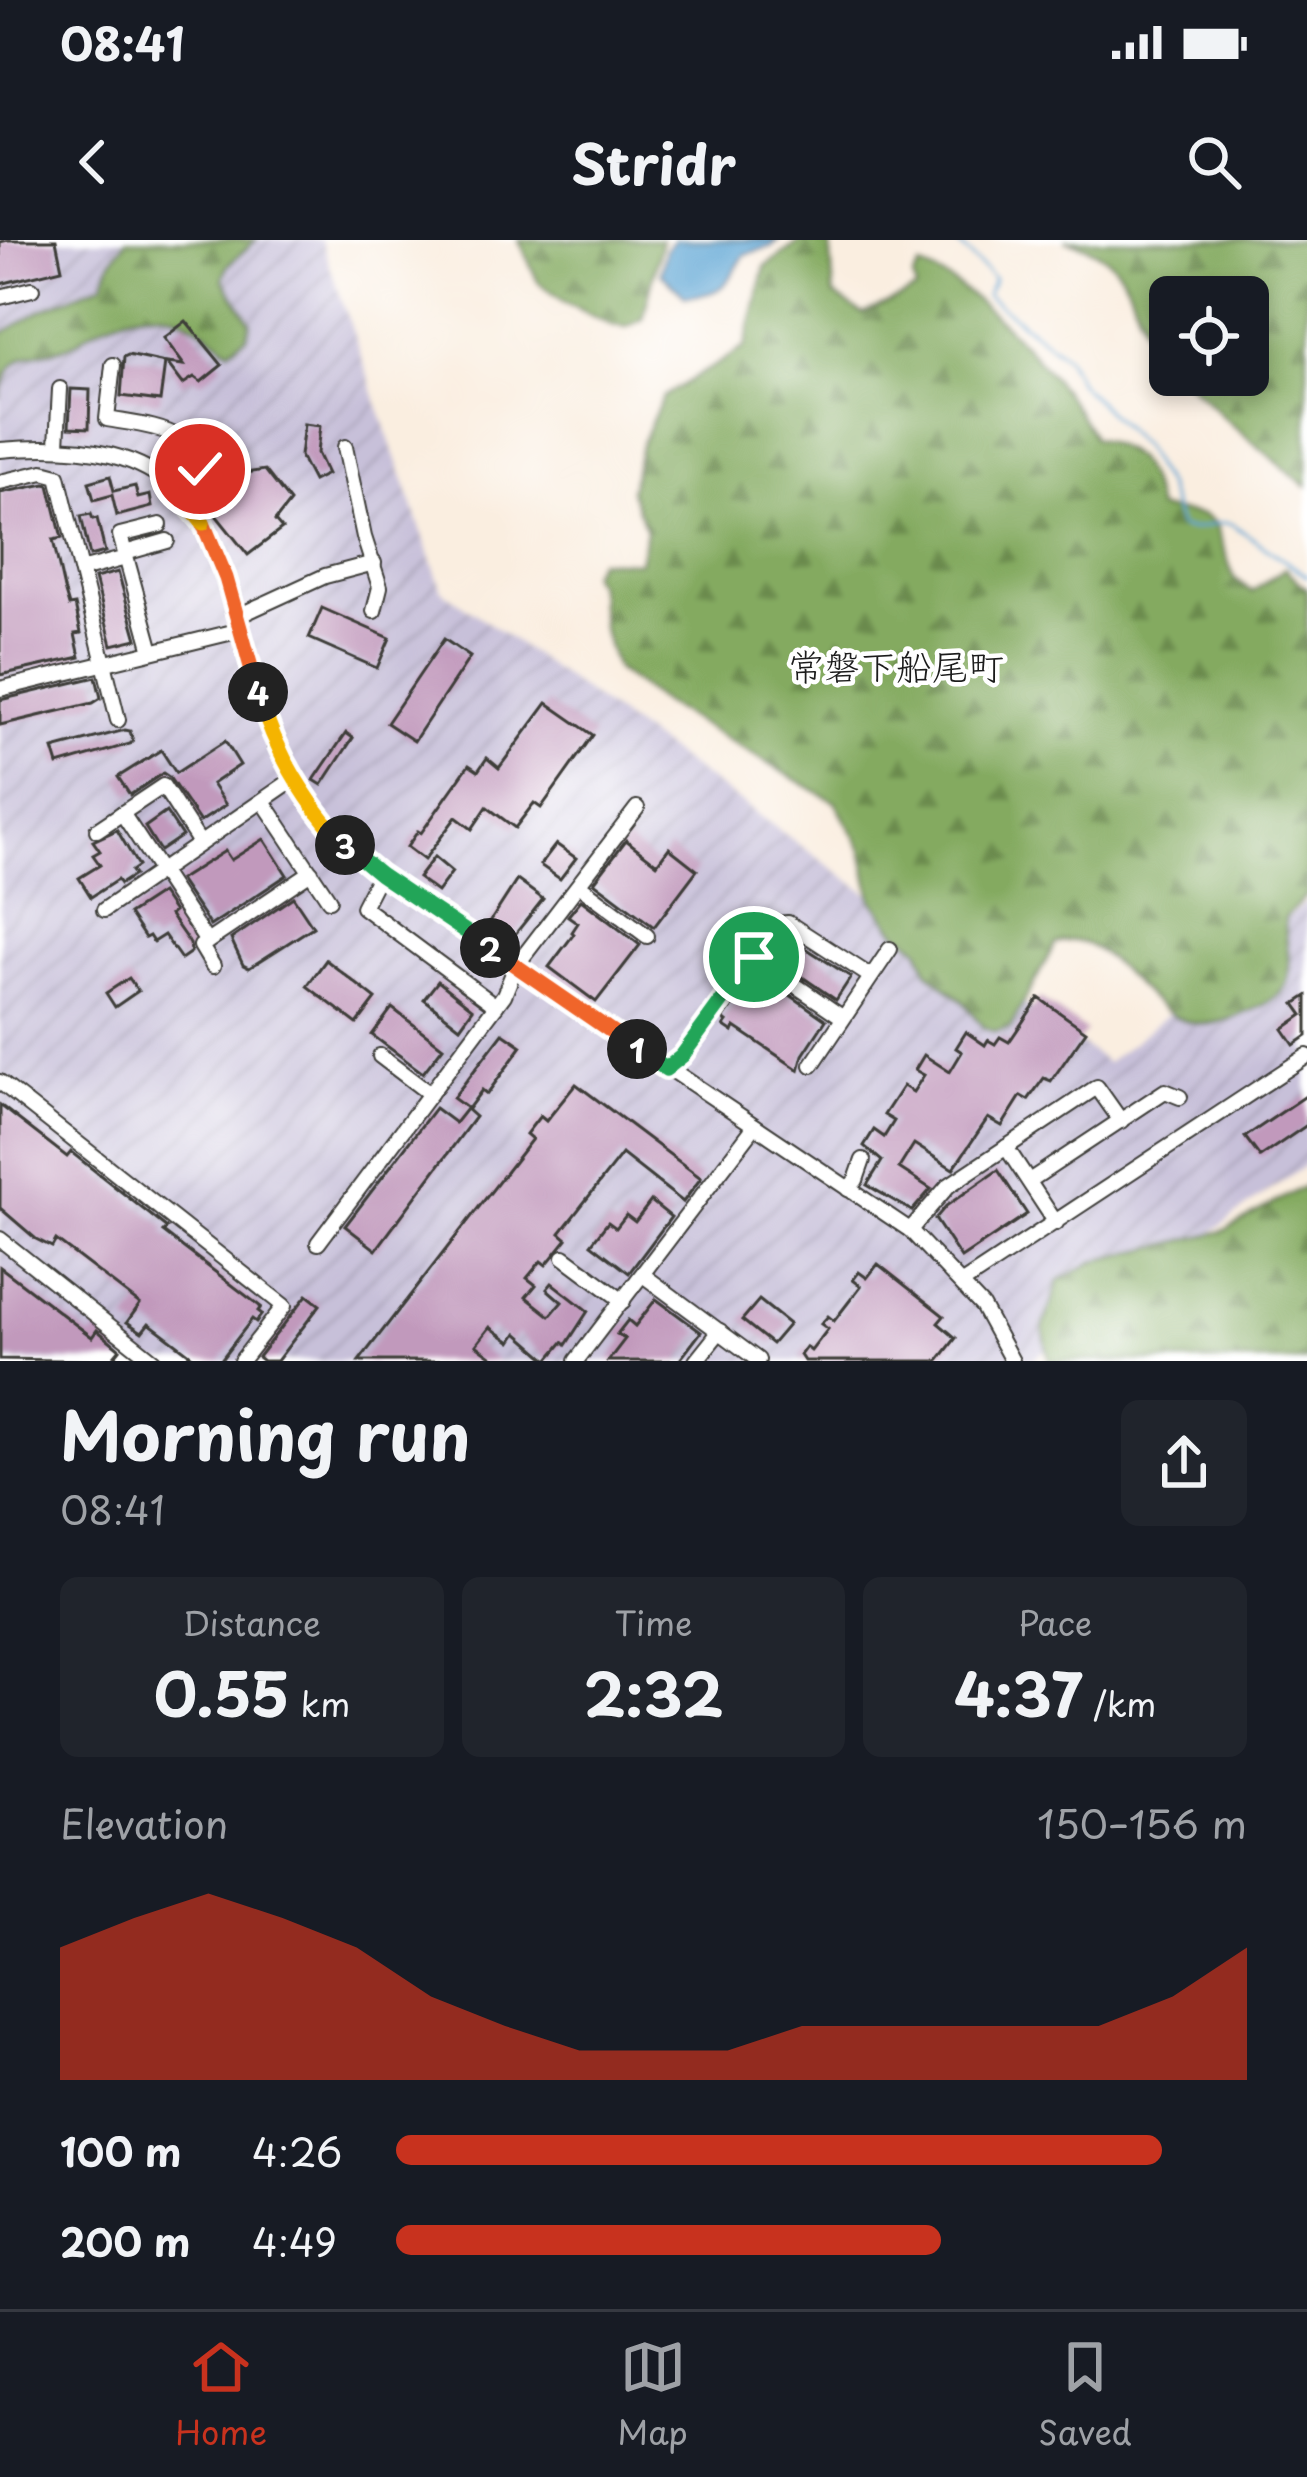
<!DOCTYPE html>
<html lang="en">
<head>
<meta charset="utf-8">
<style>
	body { margin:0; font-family:"Playpen Sans","Klee One",sans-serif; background:#20242c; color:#f1f3f6; height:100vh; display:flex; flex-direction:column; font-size:45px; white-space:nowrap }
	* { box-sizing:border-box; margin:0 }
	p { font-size:39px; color:#9ea1a6 }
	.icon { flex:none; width:66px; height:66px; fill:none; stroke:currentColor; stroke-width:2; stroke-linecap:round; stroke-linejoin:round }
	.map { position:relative; height:1121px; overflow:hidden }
	.drawer { display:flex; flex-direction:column; background:#171b24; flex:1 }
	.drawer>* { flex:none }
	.tools { position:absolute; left:1149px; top:36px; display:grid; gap:24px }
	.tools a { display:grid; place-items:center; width:120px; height:120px; border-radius:18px; background:#171b24; box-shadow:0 6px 18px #0003; font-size:60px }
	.pin { position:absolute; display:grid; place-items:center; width:102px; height:102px; color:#fff; margin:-51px; border:6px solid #fff; border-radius:50%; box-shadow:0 3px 12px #0007 }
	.km { position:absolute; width:60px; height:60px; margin:-30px; border-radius:50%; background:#222; color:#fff; font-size:33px; line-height:60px; text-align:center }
	.round { display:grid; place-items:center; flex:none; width:126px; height:126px; border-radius:18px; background:#20242c }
	.summary { display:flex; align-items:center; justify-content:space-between; height:204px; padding:0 60px }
	h1 { font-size:66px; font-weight:700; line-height:90px }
	.stats { display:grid; grid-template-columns:repeat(3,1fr); gap:18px; height:204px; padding:12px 60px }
	.stats div { display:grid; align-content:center; border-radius:18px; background:#20242c; text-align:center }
	.stats b { font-size:60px; font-weight:700 }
	.stats small { font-size:33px; font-weight:400 }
	.stats p { font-size:33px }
	.chart { height:336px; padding:24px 60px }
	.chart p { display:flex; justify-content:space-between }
	.chart svg { width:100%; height:216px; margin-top:12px; fill:#c8321e; opacity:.7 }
	ul { padding:0 60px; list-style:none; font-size:39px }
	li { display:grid; grid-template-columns:192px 144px 1fr; align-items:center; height:90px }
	li i { height:30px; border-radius:15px; background:#c8321e }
	.status { display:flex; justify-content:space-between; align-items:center; height:84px; padding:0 60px; background:#171b24; direction:ltr }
	.status svg { height:33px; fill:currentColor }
	header { display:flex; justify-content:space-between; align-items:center; height:156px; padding:0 60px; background:#171b24; font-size:54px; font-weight:700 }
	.tab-bar { display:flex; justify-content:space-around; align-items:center; height:168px; border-top:3px solid #363941; background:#171b24; font-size:33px; color:#9ea1a6 }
	.tab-bar a { display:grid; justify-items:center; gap:6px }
	.tab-bar .on { color:#c8321e }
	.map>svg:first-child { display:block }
</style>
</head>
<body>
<div class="status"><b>08:41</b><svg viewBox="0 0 49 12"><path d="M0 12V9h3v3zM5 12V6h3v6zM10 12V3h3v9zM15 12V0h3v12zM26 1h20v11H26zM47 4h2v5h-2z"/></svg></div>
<header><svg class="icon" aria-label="back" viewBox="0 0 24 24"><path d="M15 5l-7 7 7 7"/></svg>Stridr<svg class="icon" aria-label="search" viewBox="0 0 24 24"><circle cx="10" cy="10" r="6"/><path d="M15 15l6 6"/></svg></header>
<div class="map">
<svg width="1307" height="1121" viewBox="0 0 1307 1121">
	<defs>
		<pattern id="industrial-furrows" width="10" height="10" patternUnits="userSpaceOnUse" patternTransform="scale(3)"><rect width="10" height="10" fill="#c7c0d9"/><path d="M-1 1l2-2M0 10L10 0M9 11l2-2" fill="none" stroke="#aaa4ba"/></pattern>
		<pattern id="forest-firs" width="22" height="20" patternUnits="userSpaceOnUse" patternTransform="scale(3)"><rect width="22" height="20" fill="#84aa60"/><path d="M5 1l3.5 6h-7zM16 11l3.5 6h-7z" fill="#6b8a4e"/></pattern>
	</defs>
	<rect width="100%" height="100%" fill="#fff"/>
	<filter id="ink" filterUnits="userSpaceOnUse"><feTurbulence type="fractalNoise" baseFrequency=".00833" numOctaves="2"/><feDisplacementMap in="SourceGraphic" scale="24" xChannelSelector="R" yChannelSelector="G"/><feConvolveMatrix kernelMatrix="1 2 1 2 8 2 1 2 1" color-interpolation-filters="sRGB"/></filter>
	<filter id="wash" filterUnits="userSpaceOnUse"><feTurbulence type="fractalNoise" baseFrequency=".004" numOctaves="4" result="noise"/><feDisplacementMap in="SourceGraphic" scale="48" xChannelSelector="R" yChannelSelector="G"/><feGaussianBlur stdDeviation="2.7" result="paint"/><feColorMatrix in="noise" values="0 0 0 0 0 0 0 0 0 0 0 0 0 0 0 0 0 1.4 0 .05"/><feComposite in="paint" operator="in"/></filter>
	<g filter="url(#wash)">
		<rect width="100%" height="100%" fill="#faeee0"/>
		<path fill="url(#industrial-furrows)" d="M0,0H321L442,350L1107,823L1307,662V924L1030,1121H0Z"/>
		<g fill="url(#forest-firs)" stroke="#50633e" stroke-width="3">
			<path d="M126,0H256L228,25L223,39L251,82L247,96L229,110C182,69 150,58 92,91C84,96 77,103 68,106C33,120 10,105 0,158V95L43,69L103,43L111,21Z"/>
			<path d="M519,0H662L643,79L627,87L611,85L566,63L538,42Z"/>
			<path d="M802,0H830L834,55L863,74L916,50L913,38L920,27C976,42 1068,146 1093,198C1136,209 1148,226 1157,269L1203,275L1215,283L1234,338L1252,352L1285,328L1307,349V655L1285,678C1287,731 1305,751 1245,773C1231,779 1215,785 1200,784C1143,781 1106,681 1055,704L1010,788L995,792L983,787L963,761L928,732L919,708L896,691L872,659L862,609L835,562L663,463L616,429L602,387L598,348L590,333L598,320L640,322L646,290L630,250L642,202L663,157L745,107L765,27Z"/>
			<path d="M1065,0H1307V247L1225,179L1180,135H1248V57H1170V125C1120,76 1149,20 1065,0Z"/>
			<path d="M1307,945V1121H1049L1043,1088L1059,1040L1096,1021L1223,991Z"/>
		</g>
		<path fill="#5da5d4" stroke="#3c6078" stroke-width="3" d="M674,0H778L771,7L745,14C727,44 722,56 685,56L661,33L666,9Z"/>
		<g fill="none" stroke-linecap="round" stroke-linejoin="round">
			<path stroke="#5da5d4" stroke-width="3" d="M954,0L994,39L986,55L1066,117L1079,143L1142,206L1166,246L1179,287C1198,294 1214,279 1232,284L1307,336"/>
		</g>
		<g id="blocks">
			<g fill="#c199bc">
				<path d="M8,0H56L62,29L0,44V2Z"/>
				<path d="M186,81L222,125L201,142L194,137L183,144L167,123L184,125L164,98Z"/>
				<path d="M128,115L165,123L160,161L121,156L124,117Z"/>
				<path d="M71,149L90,150L89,188L69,187Z"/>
				<path d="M304,184L320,186L317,213L327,234L313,241L300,216Z"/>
				<path d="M265,230L290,262L275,281L282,289L248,315L207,264L246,233Z"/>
				<path d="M110,236L114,251L135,246L138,258L150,255L152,267L117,276L112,255L94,260L89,242Z"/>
				<path d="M45,244L49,245L62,298L53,300L64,349L69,366L75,365L81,393L75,394L80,417L0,435V253Z"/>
				<path d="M91,274L93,279L97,278L105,312L90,316L81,276Z"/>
				<path d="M118,332L137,399L112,405L95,338Z"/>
				<path d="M322,368L390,398L377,428L309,398Z"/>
				<path d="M444,399L470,417L414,501L387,483Z"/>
				<path d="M96,437L101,458L93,463L0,485V460Z"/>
				<path d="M547,463L593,495L541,568L534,563L515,588L487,567L472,589L456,577L424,620L407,607L418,591L421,593L469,525L478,531L487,518L499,528Z"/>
				<path d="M125,490L130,491L133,501L130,504L58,525L53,509Z"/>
				<path d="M346,493L353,498L322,545L314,540Z"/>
				<path d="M225,501L240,525L212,544L226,565L200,582L169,537L163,533L130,555L118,537L161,510L176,533Z"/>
				<path d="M166,572L182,596L160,611L145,587Z"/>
				<path d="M117,590L138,626L131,631L134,635L120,644L117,640L91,657L79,638L100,625L93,615L100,611L93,601Z"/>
				<path d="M264,599L287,635L210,686L179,640L225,611L231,620Z"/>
				<path d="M626,600L657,624L669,608L697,630L654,687L594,642Z"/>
				<path d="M556,604L576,618L560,639L540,625Z"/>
				<path d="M434,617L452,632L437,652L418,638Z"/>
				<path d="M517,640L543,659L509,702L488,685Z"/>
				<path d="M161,653L174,672L170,675L190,704L191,712L181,719L164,695L153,702L149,696L145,698L129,674Z"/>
				<path d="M293,657L313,687L249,728L243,725L231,699Z"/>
				<path d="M581,660L640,705L596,762L549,727L574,694L572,692L578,683L568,676Z"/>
				<path d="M796,702L851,737L836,760L782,723Z"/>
				<path d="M326,720L376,759L357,784L307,746Z"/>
				<path d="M757,732L826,780L803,815L799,830L735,787L733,792L724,786L727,782L723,779Z"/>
				<path d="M129,738L138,751L115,767L106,753Z"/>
				<path d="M438,741L473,769L460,787L424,759Z"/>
				<path d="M1307,756V796L1294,805L1283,789L1303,775L1295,764Z"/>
				<path d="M1039,758L1086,791L1051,841L1044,838L1028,860L1021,856L1002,886L988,878L953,929L914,904L899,928L931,949L912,971L867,945L882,921L864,906L874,890L884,897L894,881L884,875L903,846L913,852L924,835L915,830L924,815L950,832L962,812L956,808L966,792L985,805L988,800L995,804L1000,797L1009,802Z"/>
				<path d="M392,768L443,807L423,833L372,795Z"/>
				<path d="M503,793L522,806L487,854L482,850L468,869L453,858Z"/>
				<path d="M576,844L701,938L683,962L622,914L560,993L567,999L546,1025L541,1021L527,1038L536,1045L526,1057L550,1076L562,1062L547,1049L552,1043L588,1071L566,1105L563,1102L548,1120L517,1093L511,1102L490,1087L476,1105L498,1121H359L532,899L526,894L540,876L546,881Z"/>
				<path d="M1307,855V885L1260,917L1245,897Z"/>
				<path d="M0,865L67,917L71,912L167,988L163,992L261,1067L258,1071L262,1074L256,1082L252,1079L220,1121H199L149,1083L142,1092L127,1082L140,1064L56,1000L52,1007L36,999L0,968Z"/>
				<path d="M435,868L455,883L466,869L475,877L376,1010L345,986Z"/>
				<path d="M998,930L1027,974L961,1018L935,979L946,966Z"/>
				<path d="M651,961L671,977L629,1033L591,1004L608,982L616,988L626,975L635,982Z"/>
				<path d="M878,1024L944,1076L938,1083L956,1098L938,1121H804L800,1115L806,1107L811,1111L828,1089L821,1084L828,1076L834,1081L861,1046L853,1040L859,1032L867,1038Z"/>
				<path d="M0,1027L92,1097L97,1090L120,1109L115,1115L123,1121L0,1119Z"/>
				<path d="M307,1055L320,1065L277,1121H263L258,1117Z"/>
				<path d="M656,1059L701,1092L679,1121H608L625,1099L617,1094L628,1080L635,1086Z"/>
				<path d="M759,1060L789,1084L772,1104L742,1080Z"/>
			</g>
		</g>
	</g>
	<g filter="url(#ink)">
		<use href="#blocks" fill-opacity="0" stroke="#3d3c39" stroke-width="3"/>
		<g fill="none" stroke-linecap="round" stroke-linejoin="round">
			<g stroke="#3d3c39" stroke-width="18">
				<g id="minor">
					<path d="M0,57L32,49"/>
					<path d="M113,125L107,179C151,187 213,189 192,251L176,252"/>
					<path d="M57,205L60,149"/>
					<path d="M345,207L364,297L380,347L374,371"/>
					<path d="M0,210C221,191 210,308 264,473C284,538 328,592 380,634L910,990L982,1066L1012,1121"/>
					<path d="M0,242L43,232L58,236L118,480"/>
					<path d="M125,313L167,301"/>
					<path d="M81,330L126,318"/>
					<path d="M238,376L325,336L374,323"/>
					<path d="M152,411L120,295L160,285"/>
					<path d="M0,449L241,390"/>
					<path d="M263,561L329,660"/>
					<path d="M122,573L207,702"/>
					<path d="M97,590L163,546L200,603"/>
					<path d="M380,634L363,667L496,766"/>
					<path d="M579,645L647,696"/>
					<path d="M104,670L295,538"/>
					<path d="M754,717L763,696L776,684L788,683L870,736"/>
					<path d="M213,726L201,706L311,632"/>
					<path d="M380,816L430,854"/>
					<path d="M812,825L890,709"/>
					<path d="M666,829L682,816L754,717L842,777"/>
					<path d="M0,842L284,1066L241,1121"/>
					<path d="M1006,907L1056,983"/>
					<path d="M1029,941L1165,851L1180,857"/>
					<path d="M848,949L856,940L863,920"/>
					<path d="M910,990L948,946L1097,847L1121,881"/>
					<path d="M0,999L154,1121"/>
					<path d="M318,1003L504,755L516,726L637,568"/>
					<path d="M564,1017L623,1061"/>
					<path d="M643,1035L758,1120"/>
					<path d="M962,1043L1307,816"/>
					<path d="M576,1121L755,886"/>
					<path d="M696,1121L720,1091"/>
				</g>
			</g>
			<use href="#minor" stroke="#fff" stroke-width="14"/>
		</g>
	</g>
	<g fill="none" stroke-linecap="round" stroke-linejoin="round" filter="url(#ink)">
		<g stroke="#fff" stroke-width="24">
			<path id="split-1" d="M637,809L666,829L682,816L754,717"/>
		</g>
		<g stroke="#fff" stroke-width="24">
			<path id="split-2" d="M490,708L637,809"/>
		</g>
		<g stroke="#fff" stroke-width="24">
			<path id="split-3" d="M345,605L380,634L490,708"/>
		</g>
		<g stroke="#fff" stroke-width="24">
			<path id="split-4" d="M258,452C274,510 305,561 345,605"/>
		</g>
		<g stroke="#fff" stroke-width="24">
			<path id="split-5" d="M203,283L226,338L258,452"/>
		</g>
		<g stroke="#fff" stroke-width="24">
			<path id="split-6" d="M200,229L192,251L176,252L203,283"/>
		</g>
		<use href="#split-1" stroke="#22a559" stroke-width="15"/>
		<use href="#split-2" stroke="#f0652b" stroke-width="15"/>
		<use href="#split-3" stroke="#22a559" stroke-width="15"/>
		<use href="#split-4" stroke="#f5b400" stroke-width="15"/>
		<use href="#split-5" stroke="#f0652b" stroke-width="15"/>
		<use href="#split-6" stroke="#f5b400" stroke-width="15"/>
	</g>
	<g text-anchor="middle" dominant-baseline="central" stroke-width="9" stroke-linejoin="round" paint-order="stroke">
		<g font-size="36" fill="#1c1c1c" stroke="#fff">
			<text x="896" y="425">常磐下船尾町</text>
		</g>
	</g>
</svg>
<div class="tools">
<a><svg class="icon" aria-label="locate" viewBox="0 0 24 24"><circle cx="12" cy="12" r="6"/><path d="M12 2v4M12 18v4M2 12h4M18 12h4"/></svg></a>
</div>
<div class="pin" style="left:754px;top:717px;background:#1e9e55"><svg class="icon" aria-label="arrive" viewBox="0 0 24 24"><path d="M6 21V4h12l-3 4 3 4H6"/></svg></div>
<div class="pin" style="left:200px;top:229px;background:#d93025"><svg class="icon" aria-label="check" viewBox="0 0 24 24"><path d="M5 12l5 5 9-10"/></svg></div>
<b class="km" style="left:637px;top:809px">1</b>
<b class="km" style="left:490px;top:708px">2</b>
<b class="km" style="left:345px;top:605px">3</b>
<b class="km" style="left:258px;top:452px">4</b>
</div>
<section class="drawer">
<div class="summary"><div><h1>Morning run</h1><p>08:41</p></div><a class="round"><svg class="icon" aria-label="share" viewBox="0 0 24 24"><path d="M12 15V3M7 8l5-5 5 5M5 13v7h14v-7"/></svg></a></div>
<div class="stats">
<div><p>Distance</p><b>0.55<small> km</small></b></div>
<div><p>Time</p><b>2:32</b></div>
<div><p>Pace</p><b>4:37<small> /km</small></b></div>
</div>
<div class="chart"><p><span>Elevation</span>150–156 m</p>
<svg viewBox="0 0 160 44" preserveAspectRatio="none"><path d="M0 44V17L10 11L20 6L30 11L40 17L50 27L60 33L70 38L80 38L90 38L100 33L110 33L120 33L130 33L140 33L150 27L160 17V44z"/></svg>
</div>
<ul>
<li><b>100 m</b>4:26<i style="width:90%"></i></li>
<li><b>200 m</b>4:49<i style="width:64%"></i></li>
</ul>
</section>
<nav class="tab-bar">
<a class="on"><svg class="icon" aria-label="home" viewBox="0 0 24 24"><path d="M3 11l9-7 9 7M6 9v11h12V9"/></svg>Home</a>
<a><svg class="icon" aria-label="map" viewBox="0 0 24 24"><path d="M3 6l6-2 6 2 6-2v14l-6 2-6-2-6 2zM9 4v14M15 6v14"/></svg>Map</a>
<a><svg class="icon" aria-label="saved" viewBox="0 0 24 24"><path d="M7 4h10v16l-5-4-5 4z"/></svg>Saved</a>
</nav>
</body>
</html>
